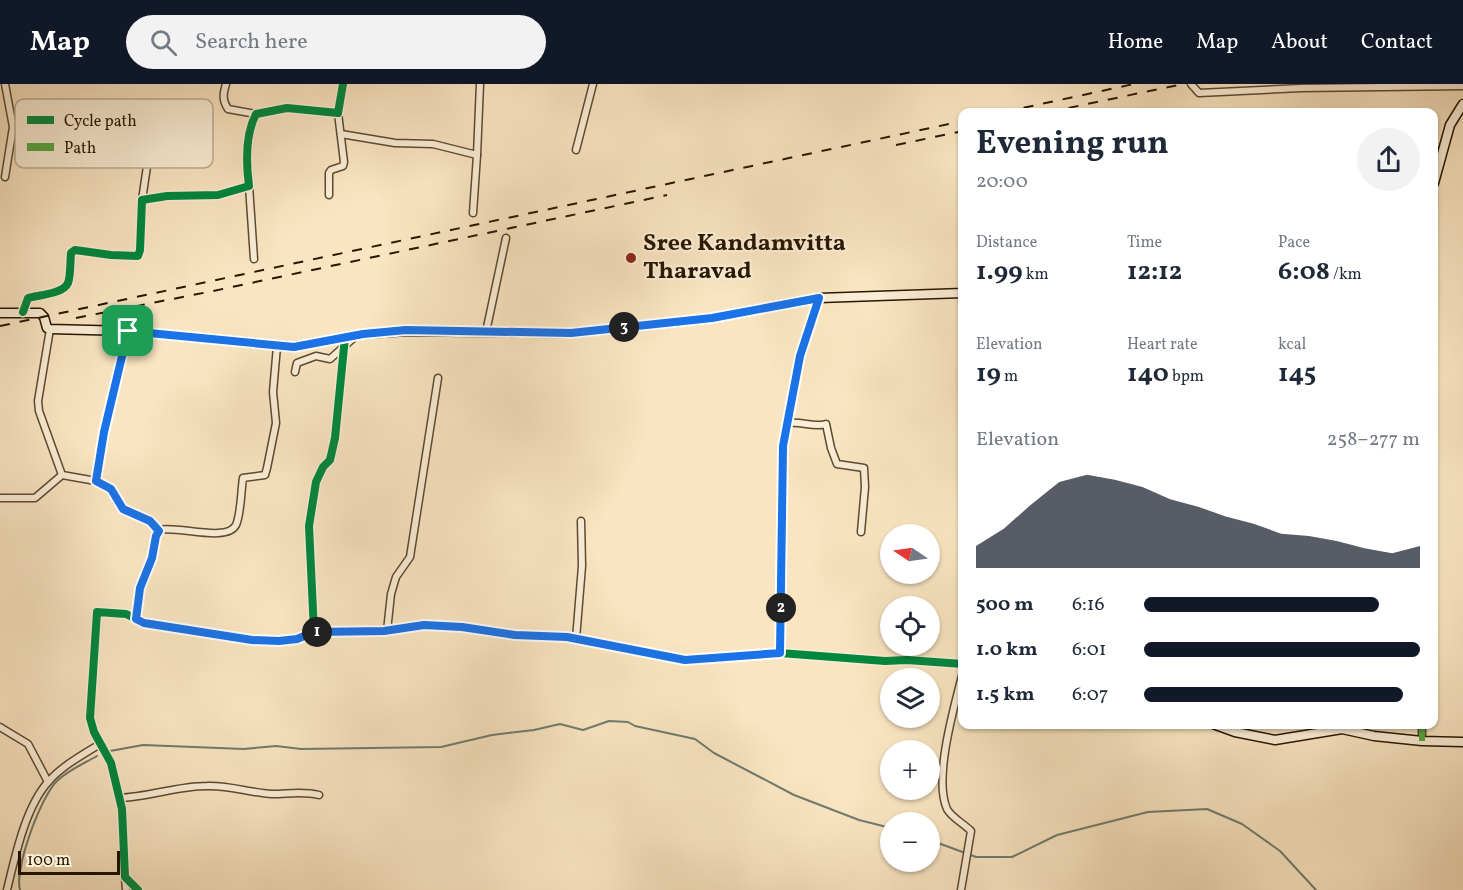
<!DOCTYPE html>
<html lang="en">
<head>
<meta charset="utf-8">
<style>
	body { margin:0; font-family:Vollkorn,serif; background:#f2f2f3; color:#1f2937; height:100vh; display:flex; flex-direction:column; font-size:22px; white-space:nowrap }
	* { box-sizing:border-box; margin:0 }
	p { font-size:20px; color:#747a83 }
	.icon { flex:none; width:33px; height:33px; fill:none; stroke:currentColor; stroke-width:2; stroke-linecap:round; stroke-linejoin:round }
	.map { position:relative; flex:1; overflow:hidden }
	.sheet { position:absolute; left:958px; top:24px; width:480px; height:621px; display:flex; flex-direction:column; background:#fff; border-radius:12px; box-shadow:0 2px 4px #0004 }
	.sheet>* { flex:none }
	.needle { width:39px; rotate:283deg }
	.buttons { position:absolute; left:880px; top:440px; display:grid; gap:12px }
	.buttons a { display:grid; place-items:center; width:60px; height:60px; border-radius:50%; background:#fff; box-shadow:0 2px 4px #0004; font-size:30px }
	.scale { position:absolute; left:18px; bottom:15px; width:102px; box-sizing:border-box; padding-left:6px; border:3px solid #281600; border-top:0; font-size:16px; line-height:21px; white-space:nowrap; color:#281600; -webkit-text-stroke:4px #fbeed7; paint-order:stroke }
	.pin { position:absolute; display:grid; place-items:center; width:51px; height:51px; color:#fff; margin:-26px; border-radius:12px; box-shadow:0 3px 9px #0006 }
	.km { position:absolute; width:30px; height:30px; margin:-15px; border-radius:50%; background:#222; color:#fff; font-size:16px; line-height:30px; text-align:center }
	.round { display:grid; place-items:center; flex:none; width:63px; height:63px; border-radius:32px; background:#f2f2f3 }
	.head { display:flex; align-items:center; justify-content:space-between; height:102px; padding:0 18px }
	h1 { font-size:33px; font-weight:700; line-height:45px }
	.metrics { display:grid; grid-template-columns:repeat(3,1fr); gap:9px; height:102px; padding:6px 18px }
	.metrics div { display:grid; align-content:center }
	.metrics b { font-size:26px; font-weight:700 }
	.metrics small { font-size:16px; font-weight:400 }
	.metrics p { font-size:16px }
	.chart { height:168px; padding:12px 18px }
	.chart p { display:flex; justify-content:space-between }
	.chart svg { width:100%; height:108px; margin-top:6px; fill:#111827; opacity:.7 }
	ul { padding:0 18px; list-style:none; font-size:20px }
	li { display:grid; grid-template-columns:96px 72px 1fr; align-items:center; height:45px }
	li i { height:15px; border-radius:8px; background:#111827 }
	header { display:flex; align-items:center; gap:36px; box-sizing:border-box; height:84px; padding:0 30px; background:#111827; color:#fff }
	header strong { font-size:28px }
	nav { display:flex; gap:33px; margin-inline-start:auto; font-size:21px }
	.search { width:420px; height:54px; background:#f2f2f3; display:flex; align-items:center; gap:15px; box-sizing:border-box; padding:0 21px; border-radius:33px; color:#747a83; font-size:22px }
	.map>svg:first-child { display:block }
</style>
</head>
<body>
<header>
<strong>Map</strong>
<div class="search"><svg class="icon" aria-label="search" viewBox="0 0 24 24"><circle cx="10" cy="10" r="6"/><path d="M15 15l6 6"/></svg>Search here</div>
<nav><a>Home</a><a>Map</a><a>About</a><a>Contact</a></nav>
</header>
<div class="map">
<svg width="1463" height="806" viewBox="0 0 1463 806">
	<rect width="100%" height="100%" fill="#f9e5c1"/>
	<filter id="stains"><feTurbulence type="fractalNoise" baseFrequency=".00333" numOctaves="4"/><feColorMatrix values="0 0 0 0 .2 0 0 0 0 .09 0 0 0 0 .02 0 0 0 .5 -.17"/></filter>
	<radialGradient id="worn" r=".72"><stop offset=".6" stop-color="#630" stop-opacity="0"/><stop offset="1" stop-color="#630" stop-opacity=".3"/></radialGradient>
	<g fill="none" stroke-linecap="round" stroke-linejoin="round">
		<g stroke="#6f7b6f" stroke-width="2">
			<path d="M110,667L143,661L244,665L276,662L301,665L441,663L492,651L534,646L560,640L583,646L609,637L628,638L635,642L695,655L714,669L794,711L859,736L891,744"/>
			<path d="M930,756L976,773H1012L1057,751L1148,728L1207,725L1242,740L1280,767L1316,806"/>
			<path d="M20,806C14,785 41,712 57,697C68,686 83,680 97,672"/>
		</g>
		<g stroke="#5c4a30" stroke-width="9">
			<g id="street">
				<path d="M5,0L13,43L5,93"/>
				<path d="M226,0C223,10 222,16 228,25L256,30"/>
				<path d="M1191,0L1199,9L1301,4L1463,2"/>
				<path d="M341,50L395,59L433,60L477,71L473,129"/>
				<path d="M576,66L593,0"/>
				<path d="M477,71L480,0"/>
				<path d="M249,102L254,175"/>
				<path d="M329,111V89L331,86L343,82L344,78L338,29"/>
				<path d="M142,116L149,69"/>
				<path d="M23,228L28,214C39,211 63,210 68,199C71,191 70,178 71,169L75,166L111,171L138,172L140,166L142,116L167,112L218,111L249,102C246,79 245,51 256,30L287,24L338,29L343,0"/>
				<path d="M50,245L38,317L39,327L62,391"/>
				<path d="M486,248L506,154"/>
				<path d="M345,253L335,354L330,376L323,383L316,398L309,442L314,548L384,547L424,541L462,543L515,551L567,553L685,576L780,569L885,577L907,576L963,580"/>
				<path d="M295,288L297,279L316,272L330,275L357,251"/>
				<path d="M788,339C803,337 813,344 826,340L831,364L837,380L864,384L865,403L861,448"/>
				<path d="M96,397L104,348L128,247"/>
				<path d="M0,414H35L62,391L96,397L111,405L123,425L150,437L159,446L156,452L152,474L140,504L136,535"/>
				<path d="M159,446C177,441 227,459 236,441C241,430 241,407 243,394L265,391L267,384L276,339L273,308L277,262"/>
				<path d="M387,547L391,510L396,493L410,473L438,294"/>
				<path d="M576,555L582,482L581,437"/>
				<path d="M780,569L783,362L800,272L819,214"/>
				<path d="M0,643L28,660L48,698"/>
				<path d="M1422,657V640"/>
				<path d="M119,714C149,713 177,702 207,702C229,701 251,709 272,710C288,710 303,707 319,711"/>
				<path d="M125,793L126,806"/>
				<path d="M7,806C15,773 25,724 48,698C62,682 82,671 100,660"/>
				<path d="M138,806L125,793L122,725L111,679L94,648L90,634L97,528L126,530L144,539L252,556L279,557L297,555L314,548"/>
				<path d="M961,806L971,747C964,740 951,733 947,725C933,694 955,620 963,588"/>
			</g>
		</g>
		<g stroke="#281600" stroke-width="11">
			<g id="secondary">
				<path d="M1434,99L1450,41L1463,20"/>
				<path d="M0,229H40L44,233L47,244L50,245L128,247L294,263L363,250L406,247L571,249L712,234L819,214L963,209"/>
				<path d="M1213,640L1235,648L1275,656L1342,645L1374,652L1422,657L1463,658"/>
			</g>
		</g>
		<use href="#street" stroke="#fbeed7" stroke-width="6"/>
		<use href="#secondary" stroke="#fbeed7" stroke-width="8"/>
		<g stroke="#281600" stroke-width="2" stroke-dasharray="10 10" stroke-linecap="butt">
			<path d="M1004,28L1134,0"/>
			<path d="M1049,28L1183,0"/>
			<path d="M896,61L963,47"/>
			<path d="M76,234L213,207L667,111"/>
			<path d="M0,242L963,37"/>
		</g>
		<path stroke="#53a940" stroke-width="6" stroke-dasharray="12 6" stroke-linecap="butt" d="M1422,657V640"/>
		<g stroke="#fbeed7" stroke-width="11">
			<g id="cycleway">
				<path d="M23,228L28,214C39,211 63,210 68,199C71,191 70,178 71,169L75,166L111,171L138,172L140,166L142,116L167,112L218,111L249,102C246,79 245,51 256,30L287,24L338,29L343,0"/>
				<path d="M345,253L335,354L330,376L323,383L316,398L309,442L314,548L384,547L424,541L462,543L515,551L567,553L685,576L780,569L885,577L907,576L963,580"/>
				<path d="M138,806L125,793L122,725L111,679L94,648L90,634L97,528L126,530L144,539L252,556L279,557L297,555L314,548"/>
			</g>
		</g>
		<use href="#cycleway" stroke="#00873e" stroke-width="8"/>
	</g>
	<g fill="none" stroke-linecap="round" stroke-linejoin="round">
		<g stroke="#fff" stroke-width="12">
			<path id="route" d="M819,214L800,272L783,362L780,569L685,576L567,553L515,551L462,543L424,541L384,547L314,548L297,555L279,557L252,556L144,539L136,535L140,504L152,474L156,452L159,447L150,437L123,425L111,405L96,397L104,348L128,247L294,263L363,250L406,246L571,249L712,234Z"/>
		</g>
		<use href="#route" stroke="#1a73e8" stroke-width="8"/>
	</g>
	<circle fill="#8f2418" stroke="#fbeed7" stroke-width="2" cx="631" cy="174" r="6"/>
	<g text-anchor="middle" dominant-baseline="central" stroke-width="4.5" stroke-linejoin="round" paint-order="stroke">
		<g font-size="24" font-weight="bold" fill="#281600" stroke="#fbeed7" text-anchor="start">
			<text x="643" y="160">Sree Kandamvitta<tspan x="643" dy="28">Tharavad</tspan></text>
		</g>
	</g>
	<rect x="15" y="15" width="198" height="69" rx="9" fill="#fbeed7" stroke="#bcad96" stroke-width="1.5"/>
	<rect x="27" y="32" width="27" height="8" fill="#00873e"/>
	<rect x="27" y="59" width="27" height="8" fill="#53a940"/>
	<g font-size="16" fill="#281600">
		<text x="64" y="42">Cycle path</text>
		<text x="64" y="69">Path</text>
	</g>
	<rect width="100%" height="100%" filter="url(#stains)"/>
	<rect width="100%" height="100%" fill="url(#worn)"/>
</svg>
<div class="buttons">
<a><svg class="needle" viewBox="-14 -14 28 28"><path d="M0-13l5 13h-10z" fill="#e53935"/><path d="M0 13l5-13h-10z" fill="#747a83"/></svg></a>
<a><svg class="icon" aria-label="locate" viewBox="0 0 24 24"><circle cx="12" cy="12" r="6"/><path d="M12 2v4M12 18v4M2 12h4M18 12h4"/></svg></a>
<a><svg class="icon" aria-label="layers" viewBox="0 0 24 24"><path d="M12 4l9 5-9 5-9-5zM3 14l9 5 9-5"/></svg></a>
<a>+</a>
<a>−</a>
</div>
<div class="scale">100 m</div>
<div class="pin" style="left:128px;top:247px;background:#1e9e55"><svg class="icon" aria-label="arrive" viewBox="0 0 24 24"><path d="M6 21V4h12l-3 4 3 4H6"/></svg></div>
<b class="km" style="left:317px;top:548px">1</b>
<b class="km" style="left:781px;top:524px">2</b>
<b class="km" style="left:624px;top:243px">3</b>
<section class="sheet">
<div class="head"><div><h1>Evening run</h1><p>20:00</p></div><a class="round"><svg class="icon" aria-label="share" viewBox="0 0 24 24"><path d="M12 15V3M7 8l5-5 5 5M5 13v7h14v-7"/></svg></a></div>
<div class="metrics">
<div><p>Distance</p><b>1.99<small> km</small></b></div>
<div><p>Time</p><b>12:12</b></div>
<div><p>Pace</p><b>6:08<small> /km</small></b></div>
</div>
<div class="metrics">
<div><p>Elevation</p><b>19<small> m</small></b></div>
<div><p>Heart rate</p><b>140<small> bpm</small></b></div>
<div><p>kcal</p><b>145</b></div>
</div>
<div class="chart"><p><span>Elevation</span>258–277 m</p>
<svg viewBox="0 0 160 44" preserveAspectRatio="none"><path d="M0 44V35L10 28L20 18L30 9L40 6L50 8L60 11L70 16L80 19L90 23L100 26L110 30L120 31L130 33L140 36L150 38L160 35V44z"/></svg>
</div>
<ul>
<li><b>500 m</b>6:16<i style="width:85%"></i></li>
<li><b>1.0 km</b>6:01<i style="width:100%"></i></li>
<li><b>1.5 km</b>6:07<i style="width:94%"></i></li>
</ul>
</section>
</div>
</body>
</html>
